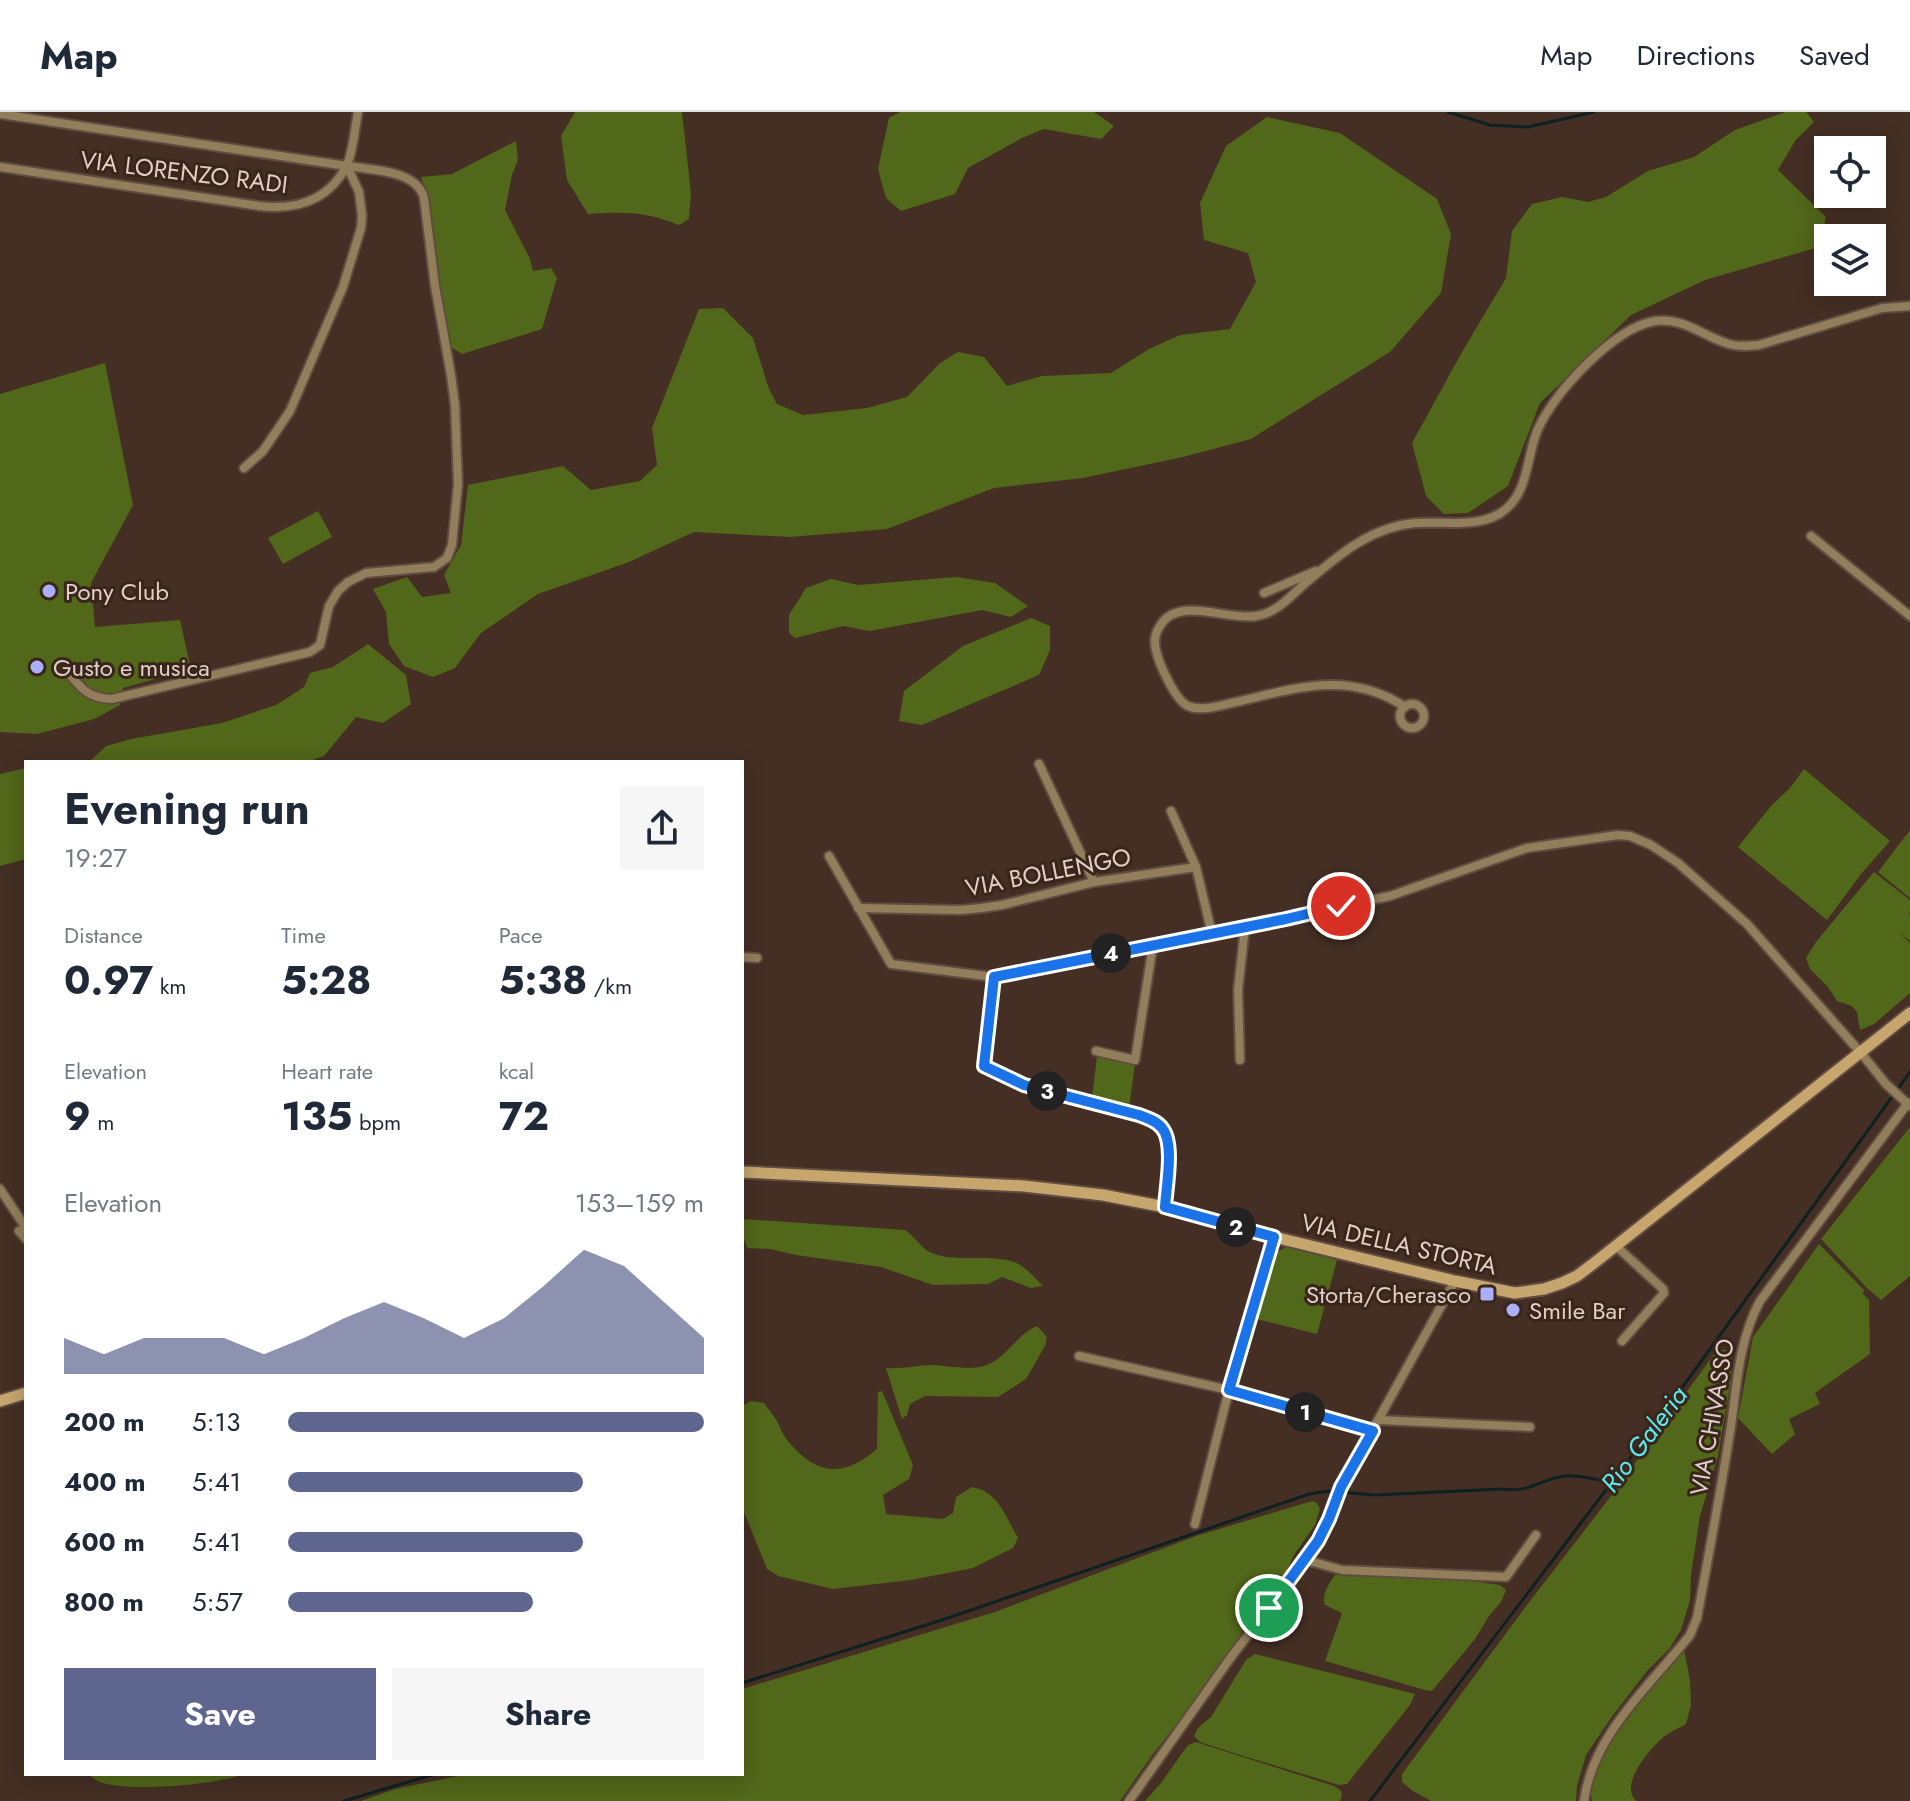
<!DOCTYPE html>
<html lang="en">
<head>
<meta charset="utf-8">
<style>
	body { margin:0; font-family:Jost,sans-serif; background:#f6f6f7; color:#1f2937; height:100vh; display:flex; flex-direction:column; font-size:30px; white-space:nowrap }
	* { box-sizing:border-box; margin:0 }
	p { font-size:26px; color:#747a83 }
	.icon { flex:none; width:44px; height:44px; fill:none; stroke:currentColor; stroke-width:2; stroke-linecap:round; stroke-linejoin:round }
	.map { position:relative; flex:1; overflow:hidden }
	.side { position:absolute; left:24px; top:648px; width:720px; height:1016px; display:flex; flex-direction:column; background:#fff; border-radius:0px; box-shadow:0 4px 20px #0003 }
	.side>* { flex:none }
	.controls { position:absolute; left:1814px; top:24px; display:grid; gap:16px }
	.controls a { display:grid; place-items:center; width:72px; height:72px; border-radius:0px; background:#fff; box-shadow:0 4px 20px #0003; font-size:40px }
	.pin { position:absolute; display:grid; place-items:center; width:68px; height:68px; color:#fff; margin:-34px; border:4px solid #fff; border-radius:50%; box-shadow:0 2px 8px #0007 }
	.km { position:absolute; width:40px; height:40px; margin:-20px; border-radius:50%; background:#222; color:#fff; font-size:22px; line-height:40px; text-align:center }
	.round { display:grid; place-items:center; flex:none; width:84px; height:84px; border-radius:0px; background:#f6f6f7 }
	.headline { display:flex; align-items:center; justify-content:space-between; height:136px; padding:0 40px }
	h1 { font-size:44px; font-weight:700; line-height:60px }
	.figures { display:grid; grid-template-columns:repeat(3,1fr); gap:12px; height:136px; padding:8px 40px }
	.figures div { display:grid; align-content:center }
	.figures b { font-size:40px; font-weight:700 }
	.figures small { font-size:22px; font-weight:400 }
	.figures p { font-size:22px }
	.chart { height:224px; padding:16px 40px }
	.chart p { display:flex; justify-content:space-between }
	.chart svg { width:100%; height:144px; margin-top:8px; fill:#5e658f; opacity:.7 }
	.primary-button { display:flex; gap:16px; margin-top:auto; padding:16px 40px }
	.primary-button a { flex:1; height:92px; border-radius:0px; background:#5e658f; color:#fff; font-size:32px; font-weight:700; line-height:92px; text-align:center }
	.primary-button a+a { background:#f6f6f7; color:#1f2937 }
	ul { padding:0 40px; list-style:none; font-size:26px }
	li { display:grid; grid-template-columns:128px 96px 1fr; align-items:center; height:60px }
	li i { height:20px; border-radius:10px; background:#5e658f }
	header { display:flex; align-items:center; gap:48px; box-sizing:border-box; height:112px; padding:0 40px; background:#fff; border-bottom:2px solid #e0e1e3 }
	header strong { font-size:38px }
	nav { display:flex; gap:44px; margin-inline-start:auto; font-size:28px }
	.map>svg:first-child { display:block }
</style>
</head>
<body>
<header>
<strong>Map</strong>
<nav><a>Map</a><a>Directions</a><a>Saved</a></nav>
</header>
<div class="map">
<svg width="1910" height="1689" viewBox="0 0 1910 1689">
	<rect width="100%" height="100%" fill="#452f24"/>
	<g fill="#516719">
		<path d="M575,0H682L691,81L689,107L679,113C643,99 625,100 588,102L567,68L561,24Z"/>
		<path d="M900,0H1094L1114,14L1101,27L1044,17L1022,26L968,56L955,82L901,99L886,86L878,57L889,6Z"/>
		<path d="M1786,0H1806L1814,10L1795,29L1778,58L1826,105L1819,135L1705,168L1631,203L1540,291L1508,374L1468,401L1444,402L1426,384L1412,331L1462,240L1506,166L1512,119L1532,92L1562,85L1588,90L1606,85L1648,59L1694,45L1735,18Z"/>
		<path d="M1267,5L1340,21L1437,87L1451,122L1441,181L1390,240L1251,327L1183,345L1083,366L994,376L887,417L790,425L694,420L629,450L538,482L481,521L455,556L433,565L404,554L389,532L386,500L373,477L407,465L422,485L451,481L444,463L461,433L468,373L563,354L591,378L640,369L657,353L652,316L699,197L723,196L753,226L769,277L777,292L803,303L867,296L907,285L940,251L958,240L984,245L1007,274L1042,264L1111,261L1149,237L1180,223L1230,217L1256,170L1248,141L1204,128L1200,91L1226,34Z"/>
		<path d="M516,29L518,48L512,63L505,98L530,147L533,159L551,156L557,166L542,217L462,242L449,234L425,77L421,65L452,62Z"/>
		<path d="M105,251L133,393L91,471L95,515L180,508L191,557L123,576L120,593L94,607L37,622L0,620V282Z"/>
		<path d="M318,399L332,425L283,452L268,426Z"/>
		<path d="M956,465L995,471L1028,494L1011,505L982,498L870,519L843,514L795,526L789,521V503L806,476L831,467L858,473Z"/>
		<path d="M1031,506L1050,514V538L1039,563L922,613L899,609L904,579L963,534Z"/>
		<path d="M368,532L406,563L411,592L383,611L356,605L324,644L306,650H89L106,634L131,627L222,611L276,593L304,575L310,561L333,555Z"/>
		<path d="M26,656V747L0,754V662Z"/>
		<path d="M1804,657L1890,729L1861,762L1827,808L1738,735L1771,694L1790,676Z"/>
		<path d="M1910,718V786L1878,760Z"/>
		<path d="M1874,760L1910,788V799L1908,802L1910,801V829L1898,820L1910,831V881L1874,912L1860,918L1857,900L1852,894L1837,889L1828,875L1810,857L1806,846L1816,830Z"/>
		<path d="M1097,944L1135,952L1129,996L1092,986Z"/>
		<path d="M1910,1015V1164L1881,1188L1867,1176L1821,1127Z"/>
		<path d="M742,1107L905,1118C914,1124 921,1135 928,1139C949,1152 989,1141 1014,1150C1025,1154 1035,1166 1043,1174L1031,1176L1002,1165L988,1172L933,1173L881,1155L796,1143L770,1137L747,1136L745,1129H742Z"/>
		<path d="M1819,1132L1864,1178L1863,1182L1869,1188L1870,1242L1815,1281L1820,1292L1789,1307L1795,1322L1772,1342L1738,1306L1753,1225Z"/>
		<path d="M1286,1135L1337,1148L1317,1222L1257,1207L1274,1144L1277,1140Z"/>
		<path d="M1037,1214L1047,1225L1045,1234L1026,1267L998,1285L925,1284L910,1292L907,1303L902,1307L886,1256C901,1257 915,1254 930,1253C949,1253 976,1261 993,1250C1010,1240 1018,1222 1037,1214Z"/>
		<path d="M1717,1238H1728L1731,1244V1268L1718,1344L1700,1404L1691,1463L1690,1488L1681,1518L1670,1536L1647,1559L1611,1606L1586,1643L1577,1674L1576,1689H1431L1413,1679L1402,1670V1662L1527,1493L1614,1380Z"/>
		<path d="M882,1279L913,1353L909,1367L883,1383L886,1402L943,1407L953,1401L956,1385L972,1375C999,1380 1005,1404 1018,1426L1013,1436L973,1456L911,1468L833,1477L778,1464L767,1457L742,1395V1294L751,1289L764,1291C767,1296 772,1301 775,1306C780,1313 782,1322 787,1328C816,1363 842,1367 877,1337L878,1280Z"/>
		<path d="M1312,1389L1317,1391L1320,1397L1315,1413L1294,1443L1282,1469L1255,1500L1207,1574L1153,1642L1120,1689H361L395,1677L468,1662H742V1577L995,1500L1196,1424Z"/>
		<path d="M1335,1463L1471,1469L1500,1473L1506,1478L1501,1490L1489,1504L1475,1527L1432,1579L1425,1578L1325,1549L1342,1501L1325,1493C1321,1484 1329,1471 1335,1463Z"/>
		<path d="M1684,1538L1690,1568L1691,1593L1686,1612C1677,1617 1666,1622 1659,1629C1646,1642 1620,1673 1636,1689H1592C1591,1683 1590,1676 1591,1670C1597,1627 1655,1570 1684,1538Z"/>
		<path d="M1255,1542L1415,1582L1410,1593L1347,1672L1339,1673L1240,1643L1200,1630L1194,1624L1198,1616L1211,1605L1246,1548Z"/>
		<path d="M1196,1630L1334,1674L1341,1679L1342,1684L1340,1689H1145L1161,1671L1188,1633Z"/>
		<path d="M87,1662H243C219,1673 122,1681 98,1669C94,1667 91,1664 87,1662Z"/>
	</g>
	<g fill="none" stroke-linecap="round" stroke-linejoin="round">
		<g stroke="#0e2021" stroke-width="3">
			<path d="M1448,0L1490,13L1528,15L1594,0"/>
			<path d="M742,1571L942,1508L1309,1382L1328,1379L1375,1383L1502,1377C1527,1381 1536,1370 1559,1365C1576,1361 1595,1368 1612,1370"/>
			<path d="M344,1689L435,1662"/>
			<path d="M1370,1689L1653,1316L1910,960"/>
		</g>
		<g stroke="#614c42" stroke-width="12">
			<g id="minor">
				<path d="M0,2L347,54C372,58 417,58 424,86L435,174L451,263L455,293L458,372L452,433L447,446L434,455L366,461L348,470L338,479L329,494L320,533L310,540L112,587C86,586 79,574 65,556"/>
				<path d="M0,55L259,94C295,98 327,90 346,55C353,42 355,15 358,0"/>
				<path d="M244,356L263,339L290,299L343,175L361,116L362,104L359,80L347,54"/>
				<path d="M1811,424L1910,504"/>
				<path d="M1264,481L1316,459"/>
				<circle cx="1412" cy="604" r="12"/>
				<path d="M1405,595C1349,558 1296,576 1236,590C1222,593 1202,600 1188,594C1175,588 1159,552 1156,538C1154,530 1155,521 1160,514C1178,483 1227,509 1256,504C1274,502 1288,487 1301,475C1335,446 1369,415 1415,411C1442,409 1475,416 1499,402C1530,383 1525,347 1538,317C1555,279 1614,216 1655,209C1684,205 1704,225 1729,232C1739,235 1749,234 1759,233L1882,196L1910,194"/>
				<path d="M1039,652L1094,770"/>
				<path d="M1171,699L1196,755L1212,822"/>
				<path d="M829,744L891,852L994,865"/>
				<path d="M858,796L961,798L981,796L1002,793L1094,770L1196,755"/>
				<path d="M742,845L757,846"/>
				<path d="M1096,939L1135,948L1153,833"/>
				<path d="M1240,948L1238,878L1245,815"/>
				<path d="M0,1077L26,1116"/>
				<path d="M1165,1095L1169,1032L1163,1016L1153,1009L1139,1003L1024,973L984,954L994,865L1390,784L1527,736L1618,723L1630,724L1651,733L1678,751L1747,812L1861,941L1886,972L1910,994"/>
				<path d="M19,1119L26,1127"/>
				<path d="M1616,1134L1663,1177L1664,1181L1622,1229"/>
				<path d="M1079,1244L1229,1278L1373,1319"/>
				<path d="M1379,1308L1530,1315"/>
				<path d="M1195,1412L1229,1278L1274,1125"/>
				<path d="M1306,1448L1342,1458L1506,1465L1536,1423"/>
				<path d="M1129,1689L1231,1545L1306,1448L1318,1429L1329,1407L1341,1375L1455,1169"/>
				<path d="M1584,1689C1593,1622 1650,1574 1690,1523L1697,1506C1709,1442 1721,1378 1731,1314C1737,1271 1739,1228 1760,1189L1908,991"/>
			</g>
		</g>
		<g stroke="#614c42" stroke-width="15">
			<g id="secondary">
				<path d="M742,1060L1024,1074L1103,1083L1165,1095L1274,1125L1455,1169L1515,1181L1544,1177L1562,1171L1577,1164L1598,1148L1910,901"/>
				<path d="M0,1289L26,1281"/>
			</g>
		</g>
		<use href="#minor" stroke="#927e5b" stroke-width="8"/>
		<use href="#secondary" stroke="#c7a66e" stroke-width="11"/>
	</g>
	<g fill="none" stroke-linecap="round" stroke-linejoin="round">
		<g stroke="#fff" stroke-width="16">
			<path id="route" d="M1269,1496L1318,1429L1329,1407L1341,1375L1373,1319L1229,1278L1274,1125L1165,1095C1166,1076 1175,1031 1162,1016C1157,1009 1147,1006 1139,1003L1024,973L984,954L994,865L1286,807L1341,794"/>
		</g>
		<use href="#route" stroke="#1a73e8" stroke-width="10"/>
	</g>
	<g fill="#abaffb" stroke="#3a251a" stroke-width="3">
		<circle cx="49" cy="479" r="8"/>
		<circle cx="37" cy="555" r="8"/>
		<rect x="1479" y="1174" width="16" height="16" rx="4"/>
		<circle cx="1513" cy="1198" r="8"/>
	</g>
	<g text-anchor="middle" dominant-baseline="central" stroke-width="6" stroke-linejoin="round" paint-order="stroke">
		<g font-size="24" fill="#decfc8" stroke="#3a251a">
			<text transform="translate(184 60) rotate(7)">VIA LORENZO RADI</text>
			<text transform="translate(1048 760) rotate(-11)">VIA BOLLENGO</text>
			<text transform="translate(1399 1132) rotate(13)">VIA DELLA STORTA</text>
			<text transform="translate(1712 1305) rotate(-80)">VIA CHIVASSO</text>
		</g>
		<g font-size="24" fill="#decfc8" stroke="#3a251a" text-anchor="start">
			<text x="65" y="479">Pony Club</text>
			<text x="53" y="555">Gusto e musica</text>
			<text x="1471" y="1182" text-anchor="end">Storta/Cherasco</text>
			<text x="1529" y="1198">Smile Bar</text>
		</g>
		<g font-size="26" font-style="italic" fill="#5beaef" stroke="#3a251a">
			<text transform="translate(1644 1327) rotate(-53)">Rio Galeria</text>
		</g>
	</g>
</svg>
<div class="controls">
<a><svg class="icon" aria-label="locate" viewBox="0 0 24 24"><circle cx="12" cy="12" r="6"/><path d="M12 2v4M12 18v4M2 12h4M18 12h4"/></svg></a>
<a><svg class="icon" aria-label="layers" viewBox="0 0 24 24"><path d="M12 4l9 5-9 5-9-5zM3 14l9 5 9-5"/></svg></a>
</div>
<div class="pin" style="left:1269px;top:1496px;background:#1e9e55"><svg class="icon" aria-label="arrive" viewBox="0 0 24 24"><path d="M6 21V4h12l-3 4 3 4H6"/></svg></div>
<div class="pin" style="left:1341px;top:794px;background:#d93025"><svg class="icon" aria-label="check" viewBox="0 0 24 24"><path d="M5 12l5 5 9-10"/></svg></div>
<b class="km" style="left:1305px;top:1300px">1</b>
<b class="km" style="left:1236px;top:1115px">2</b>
<b class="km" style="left:1047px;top:979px">3</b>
<b class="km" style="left:1111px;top:841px">4</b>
<section class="side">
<div class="headline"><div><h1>Evening run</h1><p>19:27</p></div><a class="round"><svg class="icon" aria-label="share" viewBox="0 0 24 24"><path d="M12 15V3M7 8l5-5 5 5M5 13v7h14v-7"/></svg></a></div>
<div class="figures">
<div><p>Distance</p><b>0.97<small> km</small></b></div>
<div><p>Time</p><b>5:28</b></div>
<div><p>Pace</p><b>5:38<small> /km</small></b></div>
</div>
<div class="figures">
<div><p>Elevation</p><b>9<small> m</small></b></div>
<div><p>Heart rate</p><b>135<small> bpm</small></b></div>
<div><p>kcal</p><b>72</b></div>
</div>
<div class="chart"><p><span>Elevation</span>153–159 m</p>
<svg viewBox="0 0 160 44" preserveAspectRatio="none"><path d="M0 44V33L10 38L20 33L30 33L40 33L50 38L60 33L70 27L80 22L90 27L100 33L110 27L120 17L130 6L140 11L150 22L160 33V44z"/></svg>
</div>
<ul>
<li><b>200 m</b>5:13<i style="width:100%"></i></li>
<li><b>400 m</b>5:41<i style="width:71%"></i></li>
<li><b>600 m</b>5:41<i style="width:71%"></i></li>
<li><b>800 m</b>5:57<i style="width:59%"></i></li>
</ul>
<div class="primary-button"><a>Save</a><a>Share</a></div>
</section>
</div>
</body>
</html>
